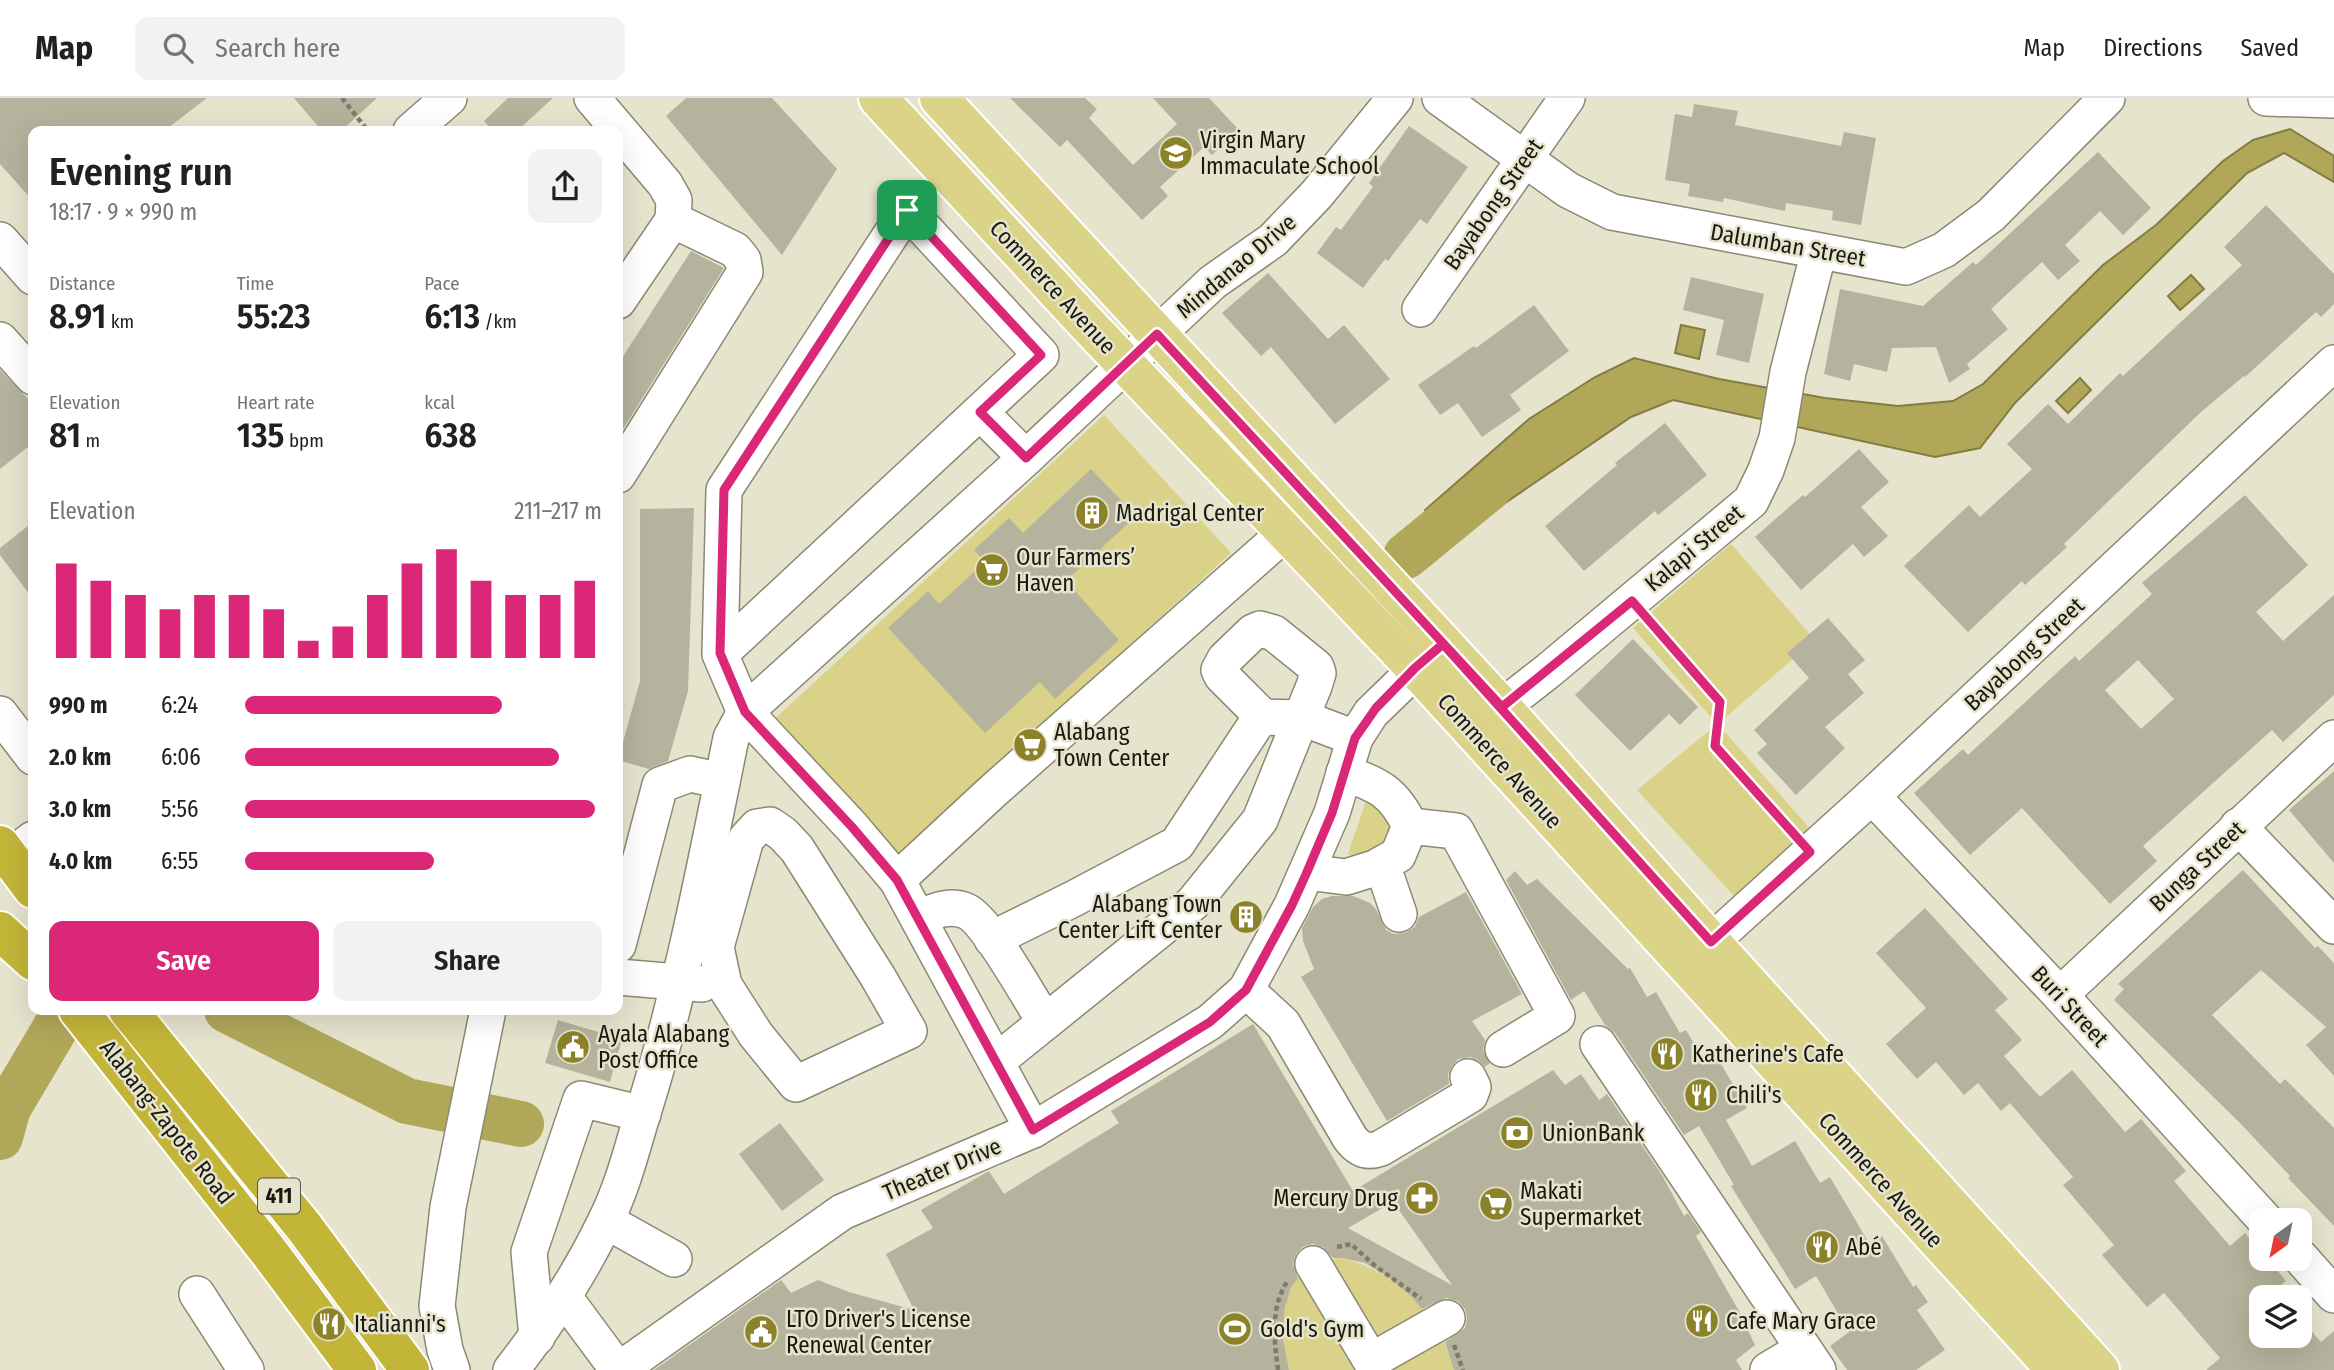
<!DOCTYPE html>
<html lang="en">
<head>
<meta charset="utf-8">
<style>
	body { margin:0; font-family:"Fira Sans Condensed",sans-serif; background:#f2f2f2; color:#202124; height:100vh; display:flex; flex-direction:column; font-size:26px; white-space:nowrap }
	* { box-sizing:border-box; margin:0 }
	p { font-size:23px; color:#757577 }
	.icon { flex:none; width:38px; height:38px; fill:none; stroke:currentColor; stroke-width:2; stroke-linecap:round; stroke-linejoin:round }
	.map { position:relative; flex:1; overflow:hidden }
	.side { position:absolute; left:28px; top:28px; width:595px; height:889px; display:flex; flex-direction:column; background:#fff; border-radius:14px; box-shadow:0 7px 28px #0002 }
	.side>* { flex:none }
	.needle { width:46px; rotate:213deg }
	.fabs { position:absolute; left:2249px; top:1110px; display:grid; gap:14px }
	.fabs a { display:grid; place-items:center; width:63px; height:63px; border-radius:14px; background:#fff; box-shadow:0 7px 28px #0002; font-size:35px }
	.pin { position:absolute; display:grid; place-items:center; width:60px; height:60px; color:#fff; margin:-30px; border-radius:14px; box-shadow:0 4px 10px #0006 }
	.round { display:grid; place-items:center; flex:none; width:74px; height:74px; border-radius:14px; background:#f2f2f2 }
	.summary { display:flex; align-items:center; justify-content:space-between; height:119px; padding:0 21px }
	h1 { font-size:38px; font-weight:600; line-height:52px }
	.stats { display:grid; grid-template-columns:repeat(3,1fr); gap:10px; height:119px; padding:7px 21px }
	.stats div { display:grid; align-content:center }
	.stats b { font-size:35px; font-weight:600 }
	.stats small { font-size:19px; font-weight:400 }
	.stats p { font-size:19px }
	.chart { height:196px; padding:14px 21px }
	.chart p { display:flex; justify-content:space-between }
	.chart svg { width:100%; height:126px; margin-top:7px; stroke:#db2777; stroke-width:6 }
	.button { display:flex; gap:14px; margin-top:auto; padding:14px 21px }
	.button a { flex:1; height:80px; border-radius:14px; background:#db2777; color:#fff; font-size:28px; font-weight:600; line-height:80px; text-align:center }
	.button a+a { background:#f2f2f2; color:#202124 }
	ul { padding:0 21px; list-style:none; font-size:23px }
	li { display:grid; grid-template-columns:112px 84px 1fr; align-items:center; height:52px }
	li i { height:18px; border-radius:9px; background:#db2777 }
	header { display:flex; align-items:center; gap:42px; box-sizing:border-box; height:98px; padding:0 35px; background:#fff; border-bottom:2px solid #e0e0e0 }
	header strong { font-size:33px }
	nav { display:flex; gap:38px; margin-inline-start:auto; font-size:24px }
	.search { width:490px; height:63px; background:#f2f2f2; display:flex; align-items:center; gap:18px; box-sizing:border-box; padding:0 24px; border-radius:14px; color:#757577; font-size:26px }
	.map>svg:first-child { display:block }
</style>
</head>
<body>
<header>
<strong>Map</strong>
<div class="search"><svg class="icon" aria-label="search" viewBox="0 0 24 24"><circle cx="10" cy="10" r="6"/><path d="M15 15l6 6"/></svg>Search here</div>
<nav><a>Map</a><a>Directions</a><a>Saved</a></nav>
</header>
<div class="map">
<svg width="2334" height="1272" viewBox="0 0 2334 1272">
	<rect width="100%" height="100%" fill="#e6e4cd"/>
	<g fill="#dad289">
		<path d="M1104,317L1231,455L894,762L768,627Z"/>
		<path d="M1731,446L1815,542L1718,626L1813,734L1734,798L1637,692L1717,626L1633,530Z"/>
		<path d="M1368,697L1392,728L1390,744L1359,762L1348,756Z"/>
		<path d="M1342,1160C1398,1174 1439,1217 1454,1272H1289C1275,1224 1282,1163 1342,1160Z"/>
	</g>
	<g fill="#b0a758" stroke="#837c43" stroke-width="2">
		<path d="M2290,31L2334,58V84L2284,55L2247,75L2015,305L1980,350L1935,359L1673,302L1631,319L1451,442L1425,412L1529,321L1595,279L1634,260L1719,281L1825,300L1898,308L1953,303L1983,286L2103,167L2156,127L2223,63L2253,42Z"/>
		<path d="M2191,177L2204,191L2180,212L2168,198Z"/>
		<path d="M1681,227L1705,232L1699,261L1675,255Z"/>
		<path d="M2080,280L2091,292L2068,315L2056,303Z"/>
	</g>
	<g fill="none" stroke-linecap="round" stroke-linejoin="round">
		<g stroke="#b0a758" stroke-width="46">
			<path d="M1406,458L1489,390"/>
			<path d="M227,912L407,1003L521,1026"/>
			<path d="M0,1039L8,1010L66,912"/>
		</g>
	</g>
	<g fill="#b5b39d" fill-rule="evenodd">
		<path d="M0,0H207L164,33H33V103L0,66Z"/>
		<path d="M294,0H377L341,33H322Z"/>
		<path d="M508,0H553L517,33H493L484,23Z"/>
		<path d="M686,0H772L837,71L782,157L666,18Z"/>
		<path d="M1010,0H1085L1097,11L1089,20L1133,67L1177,26L1153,0H1209L1239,32L1212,57L1204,49L1160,89L1168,98L1142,122L1067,42L1060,49Z"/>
		<path d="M1694,6L1738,13L1735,27L1841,48L1844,34L1876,40L1861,127L1832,122L1833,113L1786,105L1785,113L1724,100L1723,104L1688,98L1690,86L1665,82L1675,16L1692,19Z"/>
		<path d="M1409,28L1468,69L1427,126L1420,121L1388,163L1385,161L1363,190L1317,155L1336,129L1341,132L1373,89L1369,85Z"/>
		<path d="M2098,54L2151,110L2123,137L2100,113L2065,147L2080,163L2058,182L2042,164L1991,211L2008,231L1967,266L1970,271L1949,285L1936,249L1892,250L1887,274L1854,266L1850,283L1824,276L1840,191L1923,208L1973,164L1976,167Z"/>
		<path d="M2266,107L2334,176V206L2321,219L2316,214L2245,279L2244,278L2201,314L2064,446L2067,449L2025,487L2022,483L1968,534L1904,468L1969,407L1980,419L2032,371L2007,346L2048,306L2068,326L2120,275L2123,278L2242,167L2224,149Z"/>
		<path d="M691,153L724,170L618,339V266Z"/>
		<path d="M1268,175L1328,241L1344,227L1390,281L1335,326L1271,249L1261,258L1222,215Z"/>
		<path d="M1691,179L1764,196L1749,265L1716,257L1724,222L1683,212Z"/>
		<path d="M1534,207L1569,253L1510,297L1521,312L1482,339L1458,305L1440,317L1418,287L1474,248L1476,250Z"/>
		<path d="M0,272L33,306V345L0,371Z"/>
		<path d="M1665,325L1707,377L1658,417L1655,413L1584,473L1545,428L1617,367L1615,365Z"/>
		<path d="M1859,351L1889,384L1861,409L1888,438L1864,459L1853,446L1801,492L1755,439L1803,397L1805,399Z"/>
		<path d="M1091,371L1136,418L1066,483L1119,542L1055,601L1040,584L985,635L888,530L928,493L939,506L985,464L974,452L1009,420L1023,435Z"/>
		<path d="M2245,397L2308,467L2256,514L2283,543L2334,497V597L2283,644L2272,632L2143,748L2157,763L2110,806L2022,710L1970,757L1914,695L1963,651L1968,657L2075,558L2079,563L2152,496L2142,485ZM2138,562L2174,601L2141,631L2105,592Z"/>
		<path d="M694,410L688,593L668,663L649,671L618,662L640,583V411Z"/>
		<path d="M33,424V501L0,457V450Z"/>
		<path d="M1828,520L1865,562L1848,576L1864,595L1825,629L1845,650L1796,697L1757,655L1767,646L1754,632L1809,580L1787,555Z"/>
		<path d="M1633,541L1698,609L1680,627L1669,616L1630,653L1575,597Z"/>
		<path d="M2334,673V765L2289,712Z"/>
		<path d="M2243,772L2315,850L2318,848L2334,865V978L2306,947L2326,929L2261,872L2212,917L2280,986L2285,981L2334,1030V1128L2288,1080L2290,1078L2240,1025L2114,902L2124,891L2118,886Z"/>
		<path d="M1515,773L1527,787L1537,781L1628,871L1630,870L1647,899L1656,894L1680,935L1686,932L1706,966L1717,959L1747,1010L1726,1022L1752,1068L1795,1043L1820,1085L1830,1079L1869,1145L1882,1138L1913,1189L1916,1187L1928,1204L1917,1212L1945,1252L1916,1272H1847L1830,1248L1849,1234L1816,1178L1795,1191L1731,1088L1734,1087L1699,1028L1684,1037L1615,935L1605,927L1584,893L1571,902L1506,782Z"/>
		<path d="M1466,794L1522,896L1472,923L1485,942L1483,952L1490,965L1485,969L1478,962L1470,959L1458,961L1451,969L1448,977L1449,986L1387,1023L1301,879L1314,871L1303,843L1302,830L1313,809L1322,801L1332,798H1353L1370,805L1376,811L1386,832L1394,836L1405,835L1415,829L1419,819Z"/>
		<path d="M1925,810L2008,901L1995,912L2022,942L2004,958L2040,999L2072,972L2125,1034L2141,1021L2186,1073L2174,1083L2230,1148L2245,1135L2261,1154V1160H2267L2286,1183L2267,1199H2261V1237H2300V1220L2321,1244L2334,1233V1272H2206L2220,1260L2164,1195L2147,1209L2102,1157L2114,1147L2063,1087L2073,1079L2010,1005L2001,1013L1978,985L1964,997L1936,964L1917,981L1886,946L1926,910L1876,855Z"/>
		<path d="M558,922L622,941L610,984L545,965Z"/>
		<path d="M1253,926L1353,1093L1553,972L1565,987L1581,976L1599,1002L1607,996L1662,1077L1684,1118L1688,1115L1701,1134L1696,1138L1739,1213L1755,1247L1736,1262L1742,1272H1454L1445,1244L1465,1230L1467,1219L1465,1211L1458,1203L1446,1200L1422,1211L1410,1197L1388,1179L1365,1165L1342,1160H1333L1323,1149L1313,1146L1302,1149L1296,1156L1293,1166L1298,1180L1291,1190L1285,1209L1282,1236L1289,1272H654L781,1182L791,1195L818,1182L849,1194L914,1212L886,1156L933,1130L921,1112L989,1073L1004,1096L1119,1025L1111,1013ZM1393,1104L1452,1187L1348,1130Z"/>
		<path d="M780,1025L824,1082L782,1113L739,1056Z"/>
	</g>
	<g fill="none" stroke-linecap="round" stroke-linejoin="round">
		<g stroke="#8b8974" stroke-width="38">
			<g id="minor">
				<path d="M592,0L665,86L674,102L673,122L618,203"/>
				<path d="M1440,0L1568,92L1612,114L1906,169L1944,152L1991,117L2107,0"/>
				<path d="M2266,0L2334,2"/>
				<path d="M411,33L449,0"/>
				<path d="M0,142L33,179"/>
				<path d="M1420,211L1567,0"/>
				<path d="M0,242L33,279"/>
				<path d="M980,314L1026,360"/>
				<path d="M618,377L745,174L743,162L735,152L673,122"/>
				<path d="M720,556L1041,257L907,112L724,392L720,556L745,614L852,729L897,782L1033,1032"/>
				<path d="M1502,609L1548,573L1751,403L1766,372L1777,340L1788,274L1819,153"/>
				<path d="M0,616L33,659"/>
				<path d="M1872,698L2060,897L2265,1122"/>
				<path d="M770,727L783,736L797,751L878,879L909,933L796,986L756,937L724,887L716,849L746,741L757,729Z"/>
				<path d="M1410,728L1456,733L1557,918L1503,951"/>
				<path d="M2238,728L2334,828"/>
				<path d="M10,759L33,741"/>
				<path d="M1382,766L1399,816"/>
				<path d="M1307,774L1346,779L1375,770L1398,757L1410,728C1394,694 1379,687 1344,675"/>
				<path d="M897,782L993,693L1285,435"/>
				<path d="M919,820C934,813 949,806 966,813C987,822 1030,901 1045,924"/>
				<path d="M992,841L1073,801L1177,746L1258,623L1263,619L1302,620L1355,640"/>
				<path d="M1711,844L1872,698L2334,265"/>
				<path d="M618,847L660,687L690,676L722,683"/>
				<path d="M618,879L702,886"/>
				<path d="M1246,892L1283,926L1350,1040C1359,1052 1368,1055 1381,1050L1470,997L1473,989L1468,979"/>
				<path d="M2060,897L2334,640"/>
				<path d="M1598,946L1818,1272"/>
				<path d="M997,963L1193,805L1260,722L1314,588L1318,575L1316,569L1274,535L1260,531L1253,534L1225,561L1219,572L1222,578L1263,619"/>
				<path d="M606,1123L674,1161"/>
				<path d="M2300,1159L2334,1197"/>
				<path d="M1313,1166L1371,1263L1447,1220"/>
				<path d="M197,1196L246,1272"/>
				<path d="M564,1199L618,1272"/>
				<path d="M537,1239L529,1154L581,1001L643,1016"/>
				<path d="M452,1272L445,1252L437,1208L448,1109L488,912"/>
				<path d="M511,1272C547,1226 580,1176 605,1124C622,1091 631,1054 642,1018C681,895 705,767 731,640L745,614L1026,360L1213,184L1273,142L1317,96L1395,0"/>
				<path d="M619,1272L842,1114L1033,1032L1210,924L1246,892L1292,807L1332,715L1355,640L1371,615L1435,553"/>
				<path d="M1768,1272L1803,1251"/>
			</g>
		</g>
		<g stroke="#fff" stroke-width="42">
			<g id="major">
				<path d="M878,0L1087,226L1415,570L2056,1272"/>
				<path d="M939,0L1502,609L1711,844L2100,1272"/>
			</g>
		</g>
		<g stroke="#fff" stroke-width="42">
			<g id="highway">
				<path d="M0,747L33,791"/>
				<path d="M0,833L33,863"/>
				<path d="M78,912L269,1154L357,1272"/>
				<path d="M128,912L304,1129L410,1272"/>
			</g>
		</g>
		<g stroke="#7d7c6c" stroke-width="4.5" stroke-dasharray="5 3.5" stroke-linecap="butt">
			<path d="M342,0L368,33"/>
			<path d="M1650,524L1720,604L1715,648L1791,732"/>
			<path d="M1337,1149L1351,1146L1374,1167L1421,1201"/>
			<path d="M1454,1247L1463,1272"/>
			<path d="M1278,1272C1274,1240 1270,1210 1288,1182"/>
		</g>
		<use href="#minor" stroke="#fff" stroke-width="35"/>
		<use href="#major" stroke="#dbd388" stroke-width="38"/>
		<use href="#highway" stroke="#c3b538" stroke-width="38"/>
	</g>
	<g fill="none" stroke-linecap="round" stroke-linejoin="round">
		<g stroke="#fff" stroke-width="14">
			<path id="route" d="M907,112L724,392L720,555L745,614L852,729L897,782L1033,1032L1210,924L1246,892L1292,807L1307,774L1332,715L1355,640L1376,610L1415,570L1443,546L1711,844L1810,754L1715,648L1720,604L1632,503L1502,609L1157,236L1026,360L980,314L1041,257L907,112"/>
		</g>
		<use href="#route" stroke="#db2777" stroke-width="9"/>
	</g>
	<defs>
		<g id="school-disc" transform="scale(1.75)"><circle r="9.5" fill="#8c8229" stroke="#e6e4cd"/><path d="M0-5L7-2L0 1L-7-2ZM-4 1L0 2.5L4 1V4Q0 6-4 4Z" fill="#fff"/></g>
		<g id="building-disc" transform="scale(1.75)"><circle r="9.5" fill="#8c8229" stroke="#e6e4cd"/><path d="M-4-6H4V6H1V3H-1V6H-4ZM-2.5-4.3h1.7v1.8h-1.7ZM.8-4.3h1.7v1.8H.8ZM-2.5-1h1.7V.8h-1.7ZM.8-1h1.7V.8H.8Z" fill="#fff"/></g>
		<g id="supermarket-disc" transform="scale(1.75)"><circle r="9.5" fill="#8c8229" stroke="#e6e4cd"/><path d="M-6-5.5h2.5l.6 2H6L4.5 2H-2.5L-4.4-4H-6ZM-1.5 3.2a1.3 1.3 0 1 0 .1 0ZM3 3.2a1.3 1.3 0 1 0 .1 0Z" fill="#fff"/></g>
		<g id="civic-disc" transform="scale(1.75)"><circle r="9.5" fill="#8c8229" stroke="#e6e4cd"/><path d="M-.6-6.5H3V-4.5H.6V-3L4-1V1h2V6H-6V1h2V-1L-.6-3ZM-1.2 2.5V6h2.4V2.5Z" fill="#fff"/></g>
		<g id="restaurant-disc" transform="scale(1.75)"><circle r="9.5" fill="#8c8229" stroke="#e6e4cd"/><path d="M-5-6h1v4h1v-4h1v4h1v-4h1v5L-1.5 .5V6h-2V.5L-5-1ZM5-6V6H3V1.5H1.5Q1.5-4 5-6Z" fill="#fff"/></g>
		<g id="bank-disc" transform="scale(1.75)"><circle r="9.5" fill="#8c8229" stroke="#e6e4cd"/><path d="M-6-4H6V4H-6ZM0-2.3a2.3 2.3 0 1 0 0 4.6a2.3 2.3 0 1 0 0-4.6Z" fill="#fff"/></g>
		<g id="pharmacy-disc" transform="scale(1.75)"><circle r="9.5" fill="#8c8229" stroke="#e6e4cd"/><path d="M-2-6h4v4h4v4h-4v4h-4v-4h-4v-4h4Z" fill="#fff"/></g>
		<g id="stadium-disc" transform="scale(1.75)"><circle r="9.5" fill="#8c8229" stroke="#e6e4cd"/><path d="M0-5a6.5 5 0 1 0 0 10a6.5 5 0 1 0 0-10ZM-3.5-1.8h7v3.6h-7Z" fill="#fff"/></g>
	</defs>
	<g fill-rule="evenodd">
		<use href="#school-disc" x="1176" y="55"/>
		<use href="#building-disc" x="1092" y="415"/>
		<use href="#supermarket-disc" x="992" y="472"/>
		<use href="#supermarket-disc" x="1030" y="647"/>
		<use href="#building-disc" x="1246" y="819"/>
		<use href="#civic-disc" x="573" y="949"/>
		<use href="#restaurant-disc" x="1667" y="956"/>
		<use href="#restaurant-disc" x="1701" y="997"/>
		<use href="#bank-disc" x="1517" y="1035"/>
		<use href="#pharmacy-disc" x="1422" y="1100"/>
		<use href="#supermarket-disc" x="1496" y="1106"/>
		<use href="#restaurant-disc" x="1822" y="1149"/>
		<use href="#restaurant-disc" x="1702" y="1223"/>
		<use href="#restaurant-disc" x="329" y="1226"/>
		<use href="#stadium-disc" x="1235" y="1231"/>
		<use href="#civic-disc" x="761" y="1234"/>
	</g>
	<g text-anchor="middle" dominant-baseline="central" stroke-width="5" stroke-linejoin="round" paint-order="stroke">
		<rect fill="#e6e4cd" stroke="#575649" stroke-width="2" x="258" y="1080.5" width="42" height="35" rx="5"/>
		<g font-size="21" font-weight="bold" fill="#1a1911">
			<text x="279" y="1098">411</text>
		</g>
		<g font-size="23" fill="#1a1911" stroke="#e6e4cd" text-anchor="start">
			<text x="1200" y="42">Virgin Mary<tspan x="1200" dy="26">Immaculate School</tspan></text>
			<text x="1116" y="415">Madrigal Center</text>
			<text x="1016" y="459">Our Farmers’<tspan x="1016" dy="26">Haven</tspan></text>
			<text x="1054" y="634">Alabang<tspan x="1054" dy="26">Town Center</tspan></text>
			<text x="1222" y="806" text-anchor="end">Alabang Town<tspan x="1222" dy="26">Center Lift Center</tspan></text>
			<text x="598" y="936">Ayala Alabang<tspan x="598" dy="26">Post Office</tspan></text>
			<text x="1692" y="956">Katherine's Cafe</text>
			<text x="1726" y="997">Chili's</text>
			<text x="1542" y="1035">UnionBank</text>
			<text x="1520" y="1093">Makati<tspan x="1520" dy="26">Supermarket</tspan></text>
			<text x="1398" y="1100" text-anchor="end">Mercury Drug</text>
			<text x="1846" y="1149">Abé</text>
			<text x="786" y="1221">LTO Driver's License<tspan x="786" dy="26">Renewal Center</tspan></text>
			<text x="1726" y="1223">Cafe Mary Grace</text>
			<text x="354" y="1226">Italianni's</text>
			<text x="1260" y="1231">Gold's Gym</text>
		</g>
		<g font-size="23" fill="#1a1911" stroke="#e6e4cd">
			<text transform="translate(1493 106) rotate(-55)">Bayabong Street</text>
			<text transform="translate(1788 147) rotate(10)">Dalumban Street</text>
			<text transform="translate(1236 168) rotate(-40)">Mindanao Drive</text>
			<text transform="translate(1053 189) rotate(47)">Commerce Avenue</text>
			<text transform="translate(1694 450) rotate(-40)">Kalapi Street</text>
			<text transform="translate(2024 556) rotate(-43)">Bayabong Street</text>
			<text transform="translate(1500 663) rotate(48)">Commerce Avenue</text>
			<text transform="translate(2197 768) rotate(-43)">Bunga Street</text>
			<text transform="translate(2070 908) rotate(47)">Buri Street</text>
			<text transform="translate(167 1024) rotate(52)">Alabang-Zapote Road</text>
			<text transform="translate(942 1071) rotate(-23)">Theater Drive</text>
			<text transform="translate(1881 1082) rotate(48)">Commerce Avenue</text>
		</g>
	</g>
</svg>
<div class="fabs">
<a><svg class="needle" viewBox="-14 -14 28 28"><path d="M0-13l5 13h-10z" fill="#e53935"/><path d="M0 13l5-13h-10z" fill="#757577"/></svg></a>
<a><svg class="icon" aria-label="layers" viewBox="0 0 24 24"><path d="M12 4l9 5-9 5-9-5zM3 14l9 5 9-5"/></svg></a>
</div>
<div class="pin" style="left:907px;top:112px;background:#1e9e55"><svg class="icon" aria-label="arrive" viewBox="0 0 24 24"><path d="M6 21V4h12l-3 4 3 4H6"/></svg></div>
<section class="side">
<div class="summary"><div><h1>Evening run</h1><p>18:17 · 9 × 990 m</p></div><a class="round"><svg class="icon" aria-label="share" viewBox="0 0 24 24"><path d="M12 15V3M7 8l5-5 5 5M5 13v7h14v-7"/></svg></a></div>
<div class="stats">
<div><p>Distance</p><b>8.91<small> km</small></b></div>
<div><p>Time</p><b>55:23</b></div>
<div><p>Pace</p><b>6:13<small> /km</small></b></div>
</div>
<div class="stats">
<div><p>Elevation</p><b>81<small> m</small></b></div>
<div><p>Heart rate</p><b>135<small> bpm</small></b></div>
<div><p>kcal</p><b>638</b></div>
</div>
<div class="chart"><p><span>Elevation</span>211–217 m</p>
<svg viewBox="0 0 160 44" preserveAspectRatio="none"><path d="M5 44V11M15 44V17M25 44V22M35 44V27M45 44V22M55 44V22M65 44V27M75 44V38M85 44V33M95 44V22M105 44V11M115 44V6M125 44V17M135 44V22M145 44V22M155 44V17"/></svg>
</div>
<ul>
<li><b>990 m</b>6:24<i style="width:72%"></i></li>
<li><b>2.0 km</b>6:06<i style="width:88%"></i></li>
<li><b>3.0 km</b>5:56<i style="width:98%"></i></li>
<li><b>4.0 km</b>6:55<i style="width:53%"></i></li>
</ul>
<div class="button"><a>Save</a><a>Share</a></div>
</section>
</div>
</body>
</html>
